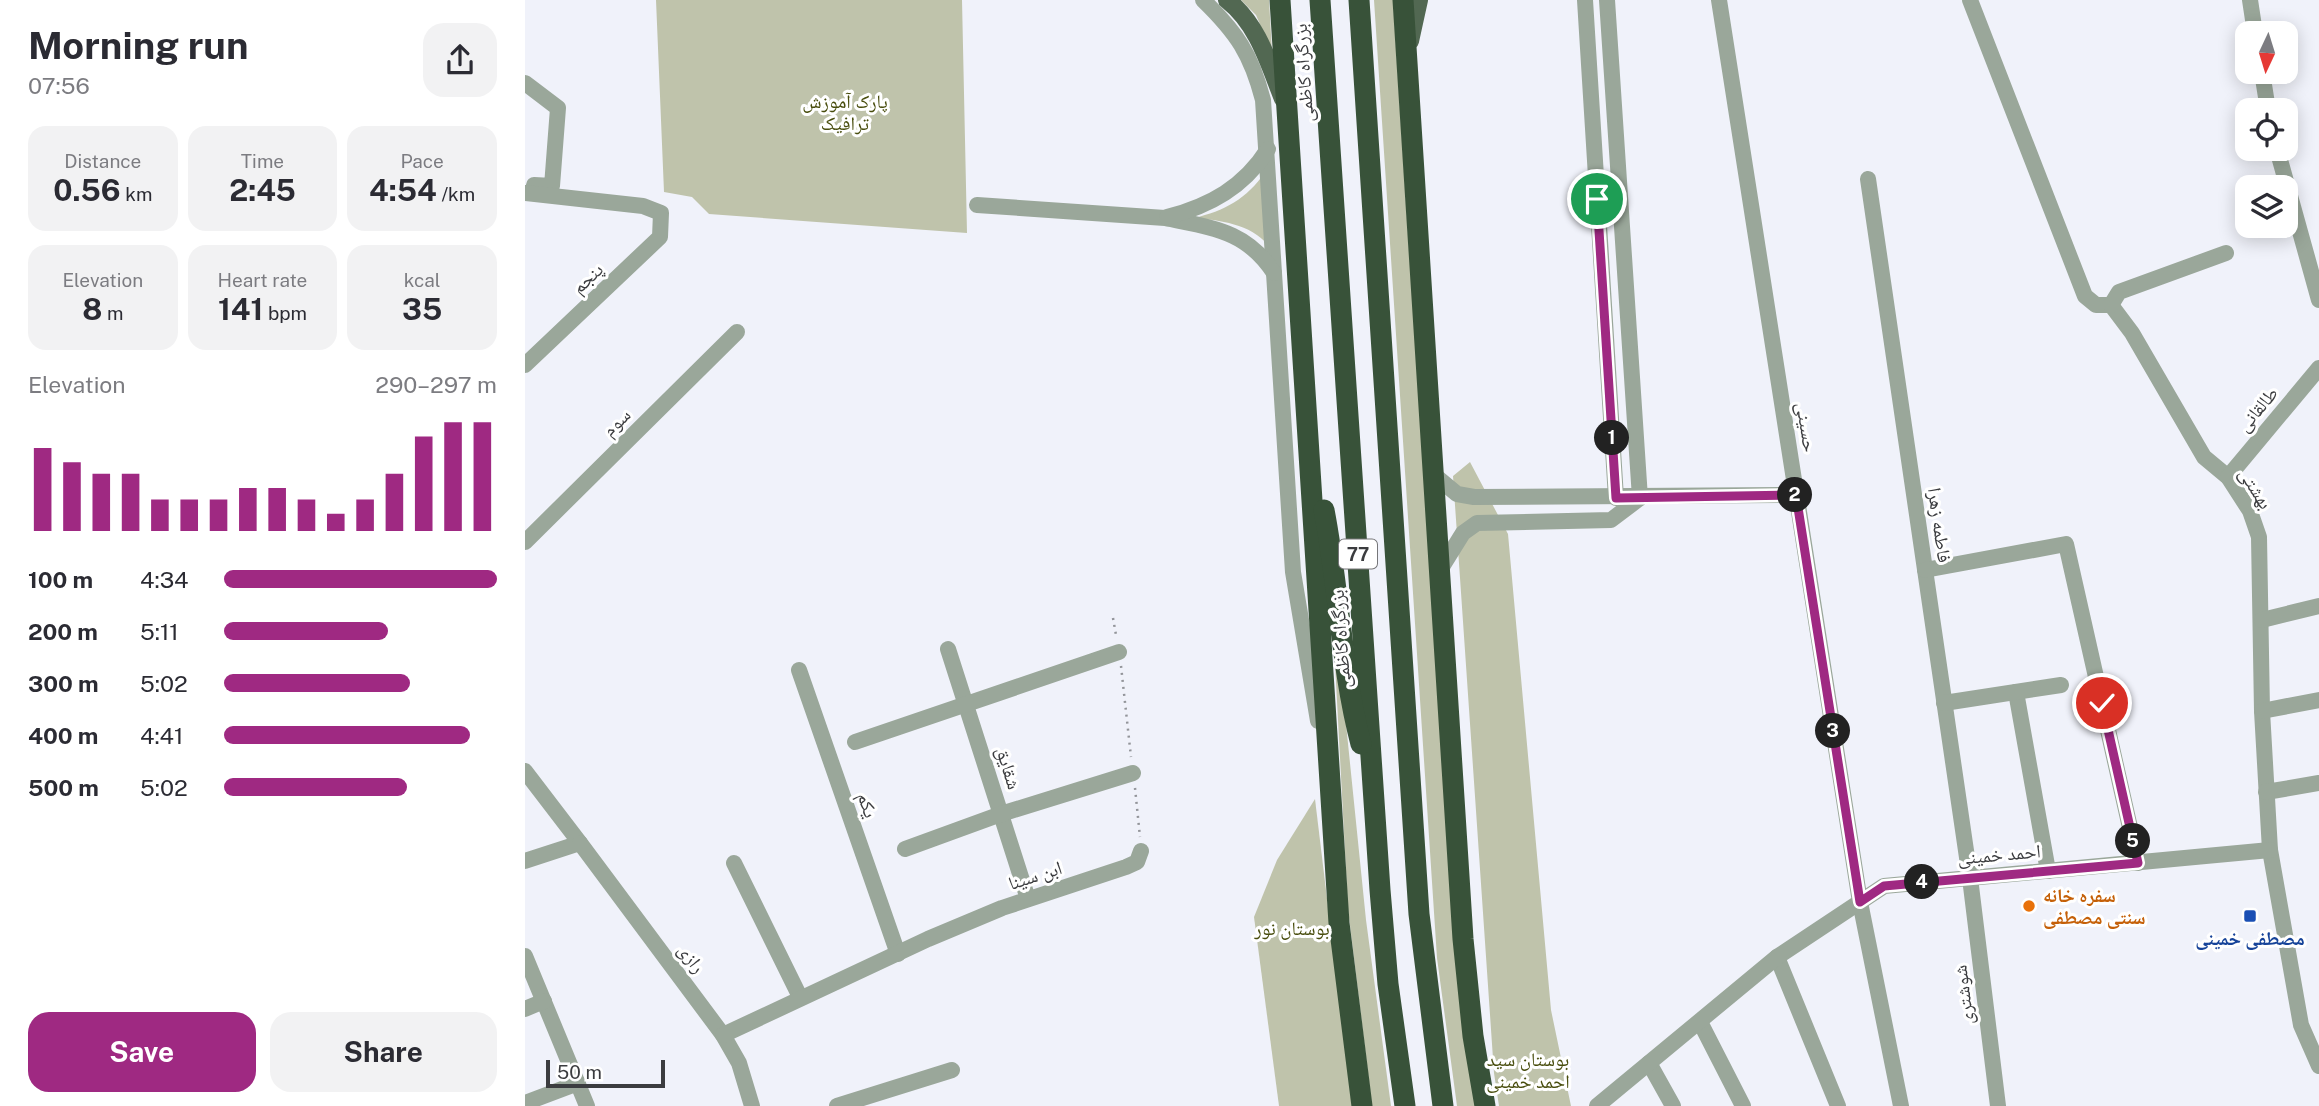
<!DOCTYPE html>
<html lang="en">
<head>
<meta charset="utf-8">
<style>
	body { margin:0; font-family:"Public Sans","Noto Naskh Arabic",sans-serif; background:#f2f2f3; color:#2b2b33; height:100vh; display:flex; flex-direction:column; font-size:26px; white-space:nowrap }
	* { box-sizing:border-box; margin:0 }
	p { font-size:23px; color:#7c7c81 }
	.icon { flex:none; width:38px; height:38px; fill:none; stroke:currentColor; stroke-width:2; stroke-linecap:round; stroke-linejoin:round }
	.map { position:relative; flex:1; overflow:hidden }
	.side { display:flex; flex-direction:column; background:#fff; width:525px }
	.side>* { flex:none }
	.needle { width:46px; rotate:184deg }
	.buttons { position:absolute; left:1710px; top:21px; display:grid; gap:14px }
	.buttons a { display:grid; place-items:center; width:63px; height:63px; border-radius:14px; background:#fff; box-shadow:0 4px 18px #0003; font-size:35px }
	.scale { position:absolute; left:21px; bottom:18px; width:119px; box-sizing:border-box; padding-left:7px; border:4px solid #3b3c3f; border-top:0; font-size:19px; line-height:24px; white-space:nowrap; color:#3b3c3f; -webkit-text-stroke:5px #fff; paint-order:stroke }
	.pin { position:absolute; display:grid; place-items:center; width:60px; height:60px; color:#fff; margin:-30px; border:4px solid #fff; border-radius:50%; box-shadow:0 2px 7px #0007 }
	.km { position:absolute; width:35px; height:35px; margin:-18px; border-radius:50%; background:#222; color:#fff; font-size:19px; line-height:35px; text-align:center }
	.round { display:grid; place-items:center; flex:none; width:74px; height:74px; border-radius:21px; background:#f2f2f3 }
	.summary { display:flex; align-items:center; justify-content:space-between; height:119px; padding:0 28px }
	h1 { font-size:38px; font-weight:700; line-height:52px }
	.metrics { display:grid; grid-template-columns:repeat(3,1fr); gap:10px; height:119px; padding:7px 28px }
	.metrics div { display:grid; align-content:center; border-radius:18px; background:#f2f2f3; text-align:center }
	.metrics b { font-size:30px; font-weight:700 }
	.metrics small { font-size:19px; font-weight:400 }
	.metrics p { font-size:19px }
	.chart { height:196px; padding:14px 28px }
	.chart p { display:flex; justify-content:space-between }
	.chart svg { width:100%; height:126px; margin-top:7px; stroke:#9f2982; stroke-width:6 }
	.action { display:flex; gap:14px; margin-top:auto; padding:14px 28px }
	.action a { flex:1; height:80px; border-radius:21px; background:#9f2982; color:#fff; font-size:28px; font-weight:700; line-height:80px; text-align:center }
	.action a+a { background:#f2f2f3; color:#2b2b33 }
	ul { padding:0 28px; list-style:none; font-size:23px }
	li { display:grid; grid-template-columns:112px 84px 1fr; align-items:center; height:52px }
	li i { height:18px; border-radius:9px; background:#9f2982 }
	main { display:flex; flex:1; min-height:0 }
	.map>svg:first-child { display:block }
</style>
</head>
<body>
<main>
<section class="side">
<div class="summary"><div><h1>Morning run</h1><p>07:56</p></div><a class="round"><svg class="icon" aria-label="share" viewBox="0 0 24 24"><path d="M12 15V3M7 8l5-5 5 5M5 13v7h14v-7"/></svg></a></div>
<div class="metrics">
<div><p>Distance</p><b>0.56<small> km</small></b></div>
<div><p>Time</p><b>2:45</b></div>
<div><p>Pace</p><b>4:54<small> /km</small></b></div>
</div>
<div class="metrics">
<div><p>Elevation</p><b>8<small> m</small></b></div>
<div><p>Heart rate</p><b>141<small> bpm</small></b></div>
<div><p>kcal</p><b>35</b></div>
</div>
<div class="chart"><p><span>Elevation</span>290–297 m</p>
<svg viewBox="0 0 160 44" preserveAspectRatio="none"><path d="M5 44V15M15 44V20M25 44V24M35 44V24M45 44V33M55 44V33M65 44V33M75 44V29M85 44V29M95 44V33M105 44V38M115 44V33M125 44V24M135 44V11M145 44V6M155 44V6"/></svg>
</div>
<ul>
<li><b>100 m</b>4:34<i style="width:100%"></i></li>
<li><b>200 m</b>5:11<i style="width:60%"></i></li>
<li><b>300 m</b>5:02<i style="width:68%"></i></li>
<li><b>400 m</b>4:41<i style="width:90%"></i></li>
<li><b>500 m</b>5:02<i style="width:67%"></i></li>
</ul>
<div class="action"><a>Save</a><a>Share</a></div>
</section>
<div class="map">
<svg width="1794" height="1106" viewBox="0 0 1794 1106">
	<rect width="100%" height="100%" fill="#f0f2fa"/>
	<g fill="#bfc3ab">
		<path d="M131,0H437L442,233L184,214L167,197L139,192Z"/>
		<path d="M716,0H744L747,52L731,15Z"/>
		<path d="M849,0H868L884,250L950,1106H932L912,958Z"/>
		<path d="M740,172L743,245C726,224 694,220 669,218C699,211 722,199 740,172Z"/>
		<path d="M945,462L983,534L1026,1010L1046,1106H974L969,1073L928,476Z"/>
		<path d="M809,644L816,675L841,920L866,1106H847L823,909Z"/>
		<path d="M790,799L827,1106H754L729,917L752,860Z"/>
	</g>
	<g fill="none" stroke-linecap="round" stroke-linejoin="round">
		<g stroke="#93959a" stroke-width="2.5" stroke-dasharray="2 5" stroke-linecap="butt">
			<path d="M588,618L591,635"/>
			<path d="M596,666L606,757"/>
			<path d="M610,788L615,837"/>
		</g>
		<g stroke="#9aa79a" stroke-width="16">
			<path d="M678,0C712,33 726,54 738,100L768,572L793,721"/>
			<path d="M1060,0L1091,498"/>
			<path d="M1082,0L1115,498"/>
			<path d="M1194,0L1335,902L1376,1106"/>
			<path d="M1445,0L1560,296L1571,305H1586L1607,333L1679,457L1703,477L1725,511L1734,537L1737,711L1745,850L1776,1025L1794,1066"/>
			<path d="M1725,0L1730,33"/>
			<path d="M1737,72L1743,110"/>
			<path d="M0,83L33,108L27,186L9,185"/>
			<path d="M1752,149L1794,300"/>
			<path d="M1343,179L1445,878L1473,1106"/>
			<path d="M0,193L118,206L136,213L135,237L0,365"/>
			<path d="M452,205L640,218C687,228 721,230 749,273"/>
			<path d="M642,217C685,206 719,187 743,149"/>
			<path d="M1586,305L1594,292L1701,253"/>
			<path d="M908,474L932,494L949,497L1271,495"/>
			<path d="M1703,477L1794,368"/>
			<path d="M0,542L212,332"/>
			<path d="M915,570L938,533L952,523L1086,520L1115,498"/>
			<path d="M1400,570L1541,544L1613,863"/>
			<path d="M1737,620L1794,606"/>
			<path d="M423,649L503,899"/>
			<path d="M274,670L373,954"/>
			<path d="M1491,692L1523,871"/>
			<path d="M1419,703L1536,685"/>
			<path d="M1737,711L1794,700"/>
			<path d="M330,742L594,652"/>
			<path d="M0,771L55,843L0,861"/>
			<path d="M1741,792L1794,783"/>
			<path d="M55,843L198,1035L214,1063L227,1106"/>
			<path d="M380,849L476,814L608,773"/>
			<path d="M209,863L275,997"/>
			<path d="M0,956L62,1106"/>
			<path d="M1252,957L1313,1106"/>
			<path d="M0,1009L19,1001"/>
			<path d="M1175,1022L1218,1106"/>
			<path d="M198,1035L403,939L477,908L601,867L612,862L616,851"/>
			<path d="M1124,1063L1148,1106"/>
			<path d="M0,1103L53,1083"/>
			<path d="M312,1106L427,1070"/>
			<path d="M1072,1106L1252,957L1359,886L1745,850"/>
		</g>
		<g stroke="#526852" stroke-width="18">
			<path d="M702,0C733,24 744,64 758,99"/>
			<path d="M885,41L894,0"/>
		</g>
		<g stroke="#385239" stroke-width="21">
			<path d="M755,0L814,923L837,1106"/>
			<path d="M795,0L855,890L863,984L880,1106"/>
			<path d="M834,0L894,914L918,1106"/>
			<path d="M878,0L938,939L948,1036L960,1106"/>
			<path d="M799,510C814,587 816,668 836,744"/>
		</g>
	</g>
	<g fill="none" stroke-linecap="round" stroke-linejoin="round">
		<g stroke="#fff" stroke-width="14">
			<path id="route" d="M1072,199L1091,498L1271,495L1335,902L1359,886L1613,863L1577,703"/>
		</g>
		<use href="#route" stroke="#9f2982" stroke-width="9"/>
	</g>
	<circle fill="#e8710a" stroke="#fff" stroke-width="2.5" cx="1504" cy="906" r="7"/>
	<rect fill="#1a4fb4" stroke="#fff" stroke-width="2.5" x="1718" y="909" width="14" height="14" rx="3.5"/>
	<g text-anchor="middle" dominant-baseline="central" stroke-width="6" stroke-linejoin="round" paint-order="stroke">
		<rect fill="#fff" stroke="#767679" stroke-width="2" x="814" y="539.5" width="38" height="29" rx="5"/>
		<g font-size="18" font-weight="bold" fill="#3b3c3f">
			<text x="833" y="554">77</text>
		</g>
		<g font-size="19" fill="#3b3c3f" stroke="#fff">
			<text transform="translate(778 73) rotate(-94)">بزرگراه کاظمی</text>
			<text transform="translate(62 278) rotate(-44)">پنجم</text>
			<text transform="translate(1732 409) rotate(-50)">طالقانی</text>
			<text transform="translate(91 422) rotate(-45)">سوم</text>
			<text transform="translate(1282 427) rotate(81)">حسینی</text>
			<text transform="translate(1731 488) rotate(58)">بهشتی</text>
			<text transform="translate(1415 525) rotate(82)">فاطمه زهرا</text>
			<text transform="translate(815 639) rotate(-94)">بزرگراه کاظمی</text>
			<text transform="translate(484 768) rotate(73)">شقایق</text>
			<text transform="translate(343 805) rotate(71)">یکم</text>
			<text transform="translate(1474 854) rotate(-5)">احمد خمینی</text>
			<text transform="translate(510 875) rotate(-18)">ابن سینا</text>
			<text transform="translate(167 958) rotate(53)">رازی</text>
			<text transform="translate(1438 995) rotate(-97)">شوشتری</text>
		</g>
		<g font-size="19" fill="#484d0d" stroke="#fff">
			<text x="320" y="101">پارک آموزش<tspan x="320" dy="22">ترافیک</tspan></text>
			<text x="767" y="928">بوستان نور</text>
			<text x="1003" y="1059">بوستان سید<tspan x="1003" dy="22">احمد خمینی</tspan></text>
		</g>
		<g font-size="19" font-weight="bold" fill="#c56008" stroke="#fff" text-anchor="start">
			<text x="1518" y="895">سفره خانه<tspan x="1518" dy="22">سنتی مصطفی</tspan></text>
		</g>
		<g font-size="19" font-weight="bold" fill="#164399" stroke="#fff">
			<text x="1725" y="938">مصطفی خمینی</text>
		</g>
	</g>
</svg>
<div class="buttons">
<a><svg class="needle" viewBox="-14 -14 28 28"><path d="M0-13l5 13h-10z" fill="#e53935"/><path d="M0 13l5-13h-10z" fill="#7c7c81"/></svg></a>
<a><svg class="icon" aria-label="locate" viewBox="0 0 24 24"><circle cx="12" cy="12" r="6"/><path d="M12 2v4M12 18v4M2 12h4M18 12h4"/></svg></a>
<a><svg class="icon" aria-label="layers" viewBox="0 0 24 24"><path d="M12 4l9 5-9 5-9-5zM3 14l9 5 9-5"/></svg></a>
</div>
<div class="scale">50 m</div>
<div class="pin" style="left:1072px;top:199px;background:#1e9e55"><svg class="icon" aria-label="arrive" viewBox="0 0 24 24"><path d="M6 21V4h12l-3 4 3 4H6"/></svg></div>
<div class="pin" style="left:1577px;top:703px;background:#d93025"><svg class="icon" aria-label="check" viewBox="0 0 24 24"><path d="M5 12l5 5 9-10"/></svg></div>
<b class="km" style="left:1087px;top:438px">1</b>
<b class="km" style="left:1270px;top:495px">2</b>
<b class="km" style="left:1308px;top:731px">3</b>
<b class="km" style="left:1397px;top:882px">4</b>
<b class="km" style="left:1608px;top:841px">5</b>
</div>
</main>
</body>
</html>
